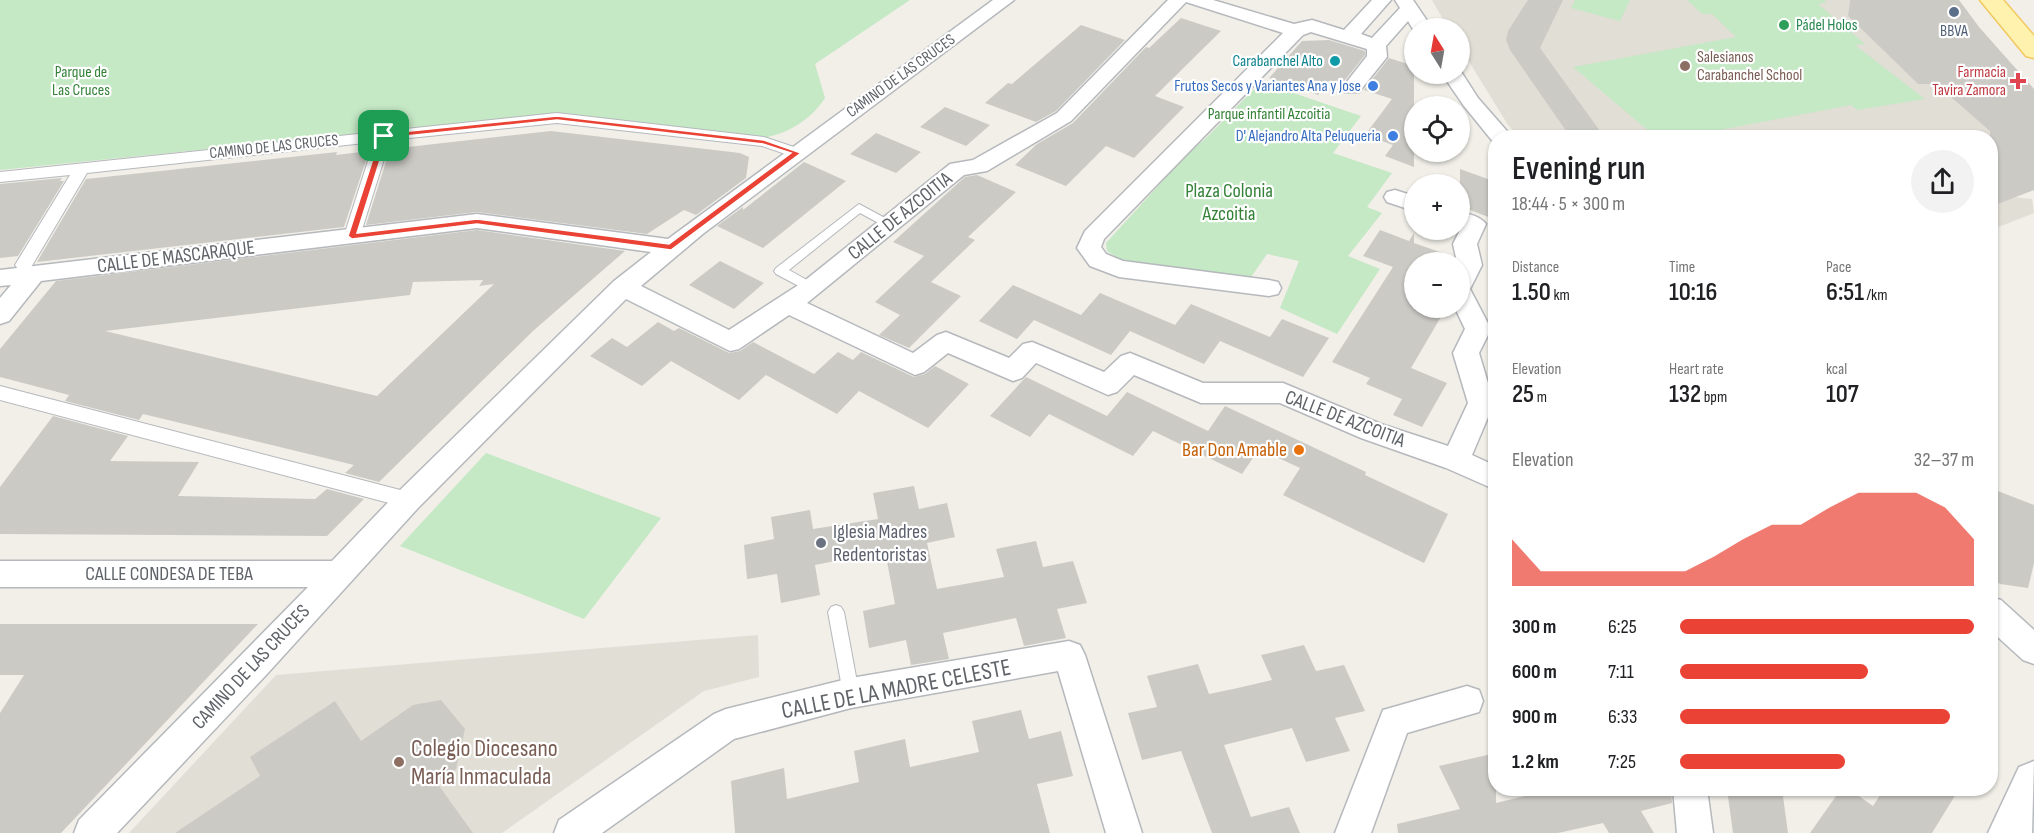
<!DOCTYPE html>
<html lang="en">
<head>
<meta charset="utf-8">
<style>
	body { margin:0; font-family:"Sofia Sans Condensed",sans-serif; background:#f2f2f2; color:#202124; height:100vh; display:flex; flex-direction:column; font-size:22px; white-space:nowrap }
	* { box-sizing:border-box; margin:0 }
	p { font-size:20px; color:#757577 }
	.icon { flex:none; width:33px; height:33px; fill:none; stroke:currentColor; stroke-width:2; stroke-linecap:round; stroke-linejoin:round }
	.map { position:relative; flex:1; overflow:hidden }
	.details { position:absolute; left:1488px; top:130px; width:510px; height:666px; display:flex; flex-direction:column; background:#fff; border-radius:24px; box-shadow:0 2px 4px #0004 }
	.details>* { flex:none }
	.needle { width:39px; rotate:349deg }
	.buttons { position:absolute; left:1404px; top:18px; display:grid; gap:12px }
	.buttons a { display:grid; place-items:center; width:66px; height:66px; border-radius:50%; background:#fff; box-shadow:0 2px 4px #0004; font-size:30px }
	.pin { position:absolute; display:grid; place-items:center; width:51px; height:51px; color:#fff; margin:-26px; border-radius:12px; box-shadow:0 3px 9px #0006 }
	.round { display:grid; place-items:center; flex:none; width:63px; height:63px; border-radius:32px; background:#f2f2f2 }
	.summary { display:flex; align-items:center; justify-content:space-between; height:102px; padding:0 24px }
	h1 { font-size:33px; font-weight:600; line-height:45px }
	.figures { display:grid; grid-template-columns:repeat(3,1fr); gap:9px; height:102px; padding:6px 24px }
	.figures div { display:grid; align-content:center }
	.figures b { font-size:26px; font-weight:600 }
	.figures small { font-size:16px; font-weight:400 }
	.figures p { font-size:16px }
	.chart { height:168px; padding:12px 24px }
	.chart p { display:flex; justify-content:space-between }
	.chart svg { width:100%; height:108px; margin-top:6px; fill:#ea4335; opacity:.7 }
	ul { padding:0 24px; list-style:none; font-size:20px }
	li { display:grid; grid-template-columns:96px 72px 1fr; align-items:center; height:45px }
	li i { height:15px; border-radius:8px; background:#ea4335 }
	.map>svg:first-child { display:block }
</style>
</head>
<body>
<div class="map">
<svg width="2034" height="833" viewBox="0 0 2034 833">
	<rect width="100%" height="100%" fill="#f1efe8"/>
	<g fill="#e1ded6">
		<path d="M1432,0H1850L1848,16L1918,84H1972L2018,154L1990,138H1520L1508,125L1460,47V28H1448Z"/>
		<path d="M1990,191L1994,195L2032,199L2034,213L1991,230Z"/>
		<path d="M758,635L759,677L704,691L502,833H129L276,675Z"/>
	</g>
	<g fill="#c5e8c5">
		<path d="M0,0H910L815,64L825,98C811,120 787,134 762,138L565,113L0,170Z"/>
		<path d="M1575,0H1630L1620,21L1571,8Z"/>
		<path d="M1687,0H1824L1827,2L1818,4L1865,44L1855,45L1925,99L1857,110L1851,105L1678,138H1657L1573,67L1736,37L1712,14H1702Z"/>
		<path d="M1261,82L1361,116L1333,153L1392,173L1367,207L1382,213L1348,256L1380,269L1337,334L1280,308L1299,261L1267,254L1249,280L1121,260L1107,251L1106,243L1192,149L1204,140Z"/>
		<path d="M486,453L661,518L584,619L400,546Z"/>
	</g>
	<g fill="#cccac5" fill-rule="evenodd">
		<path d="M1528,0H1563L1540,48L1605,138H1571L1510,50L1506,40L1508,31Z"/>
		<path d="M1850,0H1959L1979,27L2034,89V190L1990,207V131L1936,84H1918L1848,16Z"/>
		<path d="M1181,18L1221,31L1155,96L1184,107L1134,158L1106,146L1066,186L1015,165L1037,144L1073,123L1146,47L1149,48Z"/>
		<path d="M1081,25L1125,40L1056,111L1036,122L985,103L1008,83L1012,84Z"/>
		<path d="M1329,40L1365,51V55L1341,85L1329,81L1318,95L1269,78L1302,41Z"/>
		<path d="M1389,58L1414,66V167L1385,156L1393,145L1365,135L1392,99L1364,90Z"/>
		<path d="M945,107L990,125L966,146L920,127Z"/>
		<path d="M551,131L740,153L749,157L746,178L696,215L684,210L647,234L477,212L366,225L390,149Z"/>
		<path d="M876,133L921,152L896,173L850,154Z"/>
		<path d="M369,151L344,227L37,262L86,179L337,152L336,155Z"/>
		<path d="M804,162L846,181L763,248L717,226L743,207V210Z"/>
		<path d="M1460,169L1496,182V220L1460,206Z"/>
		<path d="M977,175L1016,192L968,237L975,240L931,282L961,296L909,348L879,335L900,315L875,302L924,256L893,242L965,177Z"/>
		<path d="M62,178L60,181H64L18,256L0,258V184Z"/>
		<path d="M477,230L625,251L533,331L379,482L345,473L354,465L143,414L139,420L65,401L69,395L0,377V349L56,281ZM483,280L479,286L494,284L377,396L105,331L410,295L413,282Z"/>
		<path d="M1380,230L1409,241L1414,233V243L1454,257L1455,262H1414V308H1424L1442,315L1411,368L1447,383L1422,427L1393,415L1402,399L1366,384L1370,378L1332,362L1393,267L1363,256Z"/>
		<path d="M720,261L764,283L734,309L689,285Z"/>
		<path d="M1013,285L1081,315L1100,293L1175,325L1191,304L1270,337L1282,319L1329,338L1303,377L1220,341L1204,364L1130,331L1111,355L1034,320L1017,339L979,321Z"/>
		<path d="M658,322L674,331L679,328L729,353L740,351L753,342L814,374L838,352L853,360L861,352L914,377L925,374L935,366L969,384L928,428L859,391L837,414L766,375L739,400L671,361L642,386L590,356L612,338L627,347Z"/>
		<path d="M1026,377L1107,416L1127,392L1208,431L1225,406L1366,472L1365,475L1448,514L1424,563L1283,495L1300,468L1259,449L1242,474L1153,431L1133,456L1049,414L1030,437L990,416Z"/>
		<path d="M53,416L128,436L110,461L199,462L178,496L315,499L327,489L364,499L327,536L0,534V487Z"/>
		<path d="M914,486L919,509L947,503L955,537L927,543L937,589L1004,577L996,549L1036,541L1043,567L1073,561L1087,603L1057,609L1066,638L1024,646L1016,618L943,633L949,659L911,665L906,640L869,648L863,611L895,604L885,551L815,565L820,595L781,603L777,574L747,579L744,545L774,539L771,517L810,510L813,529L878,519L873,493Z"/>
		<path d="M1990,488L2034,505V563L2028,588L2000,584L1990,576Z"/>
		<path d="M0,624H258L61,833H0V713L24,675H0Z"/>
		<path d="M1304,645L1316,671L1344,665L1365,711L1335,718L1350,751L1306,762L1292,728L1224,745L1251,817L1289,807L1300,833H1212L1181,751L1142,760L1128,713L1157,707L1147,676L1198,664L1209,694L1238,688L1272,680L1261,655Z"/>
		<path d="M441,700L465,729L456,769L437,783L473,833H175L260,776L250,757L335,701L361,741L413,705Z"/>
		<path d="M1021,710L1029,739L1061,731L1073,776L1037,784L1050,833H735L731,781L784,768L787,799L859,782L854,751L905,739L910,767L979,752L972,721Z"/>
		<path d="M1496,753V803L1553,789H1671L1672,803L1641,811L1654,833H1609L1603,823L1558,833H1398L1397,824L1460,809L1439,766Z"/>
		<path d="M1727,789H1782L1788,833H1733Z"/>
		<path d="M1841,789H1849L1873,806L1884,789H1959L1932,833H1810Z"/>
	</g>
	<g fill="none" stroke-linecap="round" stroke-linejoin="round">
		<g stroke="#b5b8bc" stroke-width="2">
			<g id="service">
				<path d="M859,204L896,224L894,227H886L860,213L789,270L816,285L818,288L816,291H808L776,274L774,271L776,268Z"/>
				<path d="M836,605L841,607L844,612L859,693L857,698L851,701L845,698L843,693L828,612L831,607Z"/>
			</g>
		</g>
		<g stroke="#b5b8bc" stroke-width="2">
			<g id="pedestrian">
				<path d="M557,113L764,137L803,150L805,153L797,158L762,146L557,123L390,140L360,236L358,240H346L344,236L374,142L87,173L30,269H18L15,265L70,175L0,182V172Z"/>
				<path d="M0,386L408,492L415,494L418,500L415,506L408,508L0,400Z"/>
			</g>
		</g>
		<g stroke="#b5b8bc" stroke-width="3">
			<g id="minor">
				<path d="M993,0H1014L704,233L641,286L729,330L803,282L950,164L973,160L1057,113L1168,0H1213L1294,24L1312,20L1344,30L1372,0H1391L1361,34L1372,38L1400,8L1395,0H1413L1432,28H1414V31L1408,21L1386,46L1387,57L1359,92H1345L1342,88L1367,56V49L1311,32L1303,35L1104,239L1101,247L1106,254L1123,261L1269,280L1278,282L1281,288L1278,294L1269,296L1119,277L1090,266L1077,248L1085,231L1283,33L1186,2L1071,121L987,171L964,175L807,303L913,353L937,335L946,332L1009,358L1023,344L1032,342L1104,372L1121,356L1130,353L1203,383H1283L1381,424L1448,446L1468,403L1453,353L1465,329L1455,308H1460V262H1457L1453,244L1461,228L1460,212C1469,214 1480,216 1486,224L1477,244L1482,265L1470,289L1491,329L1479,353L1494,403L1472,455L1496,466V490L1446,468L1361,438L1280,403H1201L1134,375L1117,392L1108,395L1036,363L1022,378L1013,381L948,353L924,372L915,375L789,315L739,349L730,351L626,299L418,508L267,674L117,833H74L79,820L308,587H0V561H332L398,492L614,281L651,252L477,228L41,281L9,321L0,324V298L11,285L0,286V270L477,214L668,239Z"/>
				<path d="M1460,70L1478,98L1513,138H1496L1494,143L1464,106L1442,74H1460Z"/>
				<path d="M1395,190L1414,196V211L1387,202L1384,197L1387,192Z"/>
				<path d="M1990,597L2001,600L2034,630V664L2023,660L1990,630Z"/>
				<path d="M1069,641L1080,645L1085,655L1142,833H1106L1058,671L851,708L734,739L602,833H554L559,820L714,714L726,709L851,678Z"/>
				<path d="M1467,686L1479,690L1483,701L1479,712L1407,733L1371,833H1335L1383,710Z"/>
				<path d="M1673,789H1707L1713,833H1677Z"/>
			</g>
		</g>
		<g stroke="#b6babf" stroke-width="3">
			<path id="secondary" d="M2034,761L2032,833H1988L2019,767Z"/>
		</g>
		<g stroke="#f2c960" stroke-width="3">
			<path id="primary" d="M1980,0H2003L2034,36V58L2026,56Z"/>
		</g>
		<use href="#service" fill="#fff" fill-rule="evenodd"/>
		<use href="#pedestrian" fill="#fff" fill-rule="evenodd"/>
		<use href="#minor" fill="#fff" fill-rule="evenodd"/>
		<use href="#secondary" fill="#fff" fill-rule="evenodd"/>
		<use href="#primary" fill="#fff2af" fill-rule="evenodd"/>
	</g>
	<path fill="#ea4335" stroke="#fff" stroke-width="1.5" fill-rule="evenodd" d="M557,116L764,140L801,153L671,250L477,224L352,239L348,236L381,134ZM557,120L763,144L791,153L669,244L477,219L357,233L387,138Z"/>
	<circle fill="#5c6f8a" stroke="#fff" stroke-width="2" cx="1954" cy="12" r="6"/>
	<circle fill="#2e9e5b" stroke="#fff" stroke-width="2" cx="1784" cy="25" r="6"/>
	<circle fill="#0f9aa8" stroke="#fff" stroke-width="2" cx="1335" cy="61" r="6"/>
	<g fill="#8d6e63" stroke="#fff" stroke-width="2">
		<circle cx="1685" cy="66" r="6"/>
		<circle cx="399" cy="762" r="6"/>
	</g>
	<path fill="#e0444e" stroke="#fff" stroke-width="2" d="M2015 72h6v6h6v6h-6v6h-6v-6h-6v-6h6z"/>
	<g fill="#3f7fe0" stroke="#fff" stroke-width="2">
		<circle cx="1373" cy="86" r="6"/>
		<circle cx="1393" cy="136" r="6"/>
	</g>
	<circle fill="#e8710a" stroke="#fff" stroke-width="2" cx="1299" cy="450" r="6"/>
	<circle fill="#6b7280" stroke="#fff" stroke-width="2" cx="821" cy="543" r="6"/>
	<g text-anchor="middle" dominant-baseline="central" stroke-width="4.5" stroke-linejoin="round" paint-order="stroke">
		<g font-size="16" fill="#27864d" stroke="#fff" text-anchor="start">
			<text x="1796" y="25">Pádel Holos</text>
		</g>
		<g font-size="16" fill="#4e5e75" stroke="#fff">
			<text x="1954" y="31">BBVA</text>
		</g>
		<g font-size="16" fill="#785e54" stroke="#fff" text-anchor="start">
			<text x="1697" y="57">Salesianos<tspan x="1697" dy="18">Carabanchel School</tspan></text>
		</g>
		<g font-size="16" fill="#0d838f" stroke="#fff" text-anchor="end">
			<text x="1323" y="61">Carabanchel Alto</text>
		</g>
		<g font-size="16" fill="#348238" stroke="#fff">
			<text x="81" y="72">Parque de<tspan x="81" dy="18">Las Cruces</tspan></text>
			<text x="1269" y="114">Parque infantil Azcoitia</text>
		</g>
		<g font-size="16" fill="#be3a42" stroke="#fff" text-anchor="end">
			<text x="2006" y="72">Farmacia<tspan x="2006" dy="18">Tavira Zamora</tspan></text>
		</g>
		<g font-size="16" fill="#5f6368" stroke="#fff">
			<text transform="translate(901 76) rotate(-36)">CAMINO DE LAS CRUCES</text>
			<text transform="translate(274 147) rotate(-6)">CAMINO DE LAS CRUCES</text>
		</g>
		<g font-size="16" fill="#366cbe" stroke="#fff" text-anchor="end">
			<text x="1361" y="86">Frutos Secos y Variantes Ana y Jose</text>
			<text x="1381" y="136">D' Alejandro Alta Peluqueria</text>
		</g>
		<g font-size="20" fill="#348238" stroke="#fff">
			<text x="1229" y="191">Plaza Colonia<tspan x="1229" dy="23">Azcoitia</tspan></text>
		</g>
		<g font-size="20" fill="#5f6368" stroke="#fff">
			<text transform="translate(900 216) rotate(-39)">CALLE DE AZCOITIA</text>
			<text transform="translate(176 257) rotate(-7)">CALLE DE MASCARAQUE</text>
			<text transform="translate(1345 419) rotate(21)">CALLE DE AZCOITIA</text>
			<text x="169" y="574">CALLE CONDESA DE TEBA</text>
			<text transform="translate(251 667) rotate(-47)">CAMINO DE LAS CRUCES</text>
		</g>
		<g font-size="20" fill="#c56008" stroke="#fff" text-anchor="end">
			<text x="1287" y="450">Bar Don Amable</text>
		</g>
		<g font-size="20" fill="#5b616d" stroke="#fff" text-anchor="start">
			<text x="833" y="532">Iglesia Madres<tspan x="833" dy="23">Redentoristas</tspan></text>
		</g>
		<g font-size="24" fill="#5f6368" stroke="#fff">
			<text transform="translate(896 689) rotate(-11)">CALLE DE LA MADRE CELESTE</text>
		</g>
		<g font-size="24" fill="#785e54" stroke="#fff" text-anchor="start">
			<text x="411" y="748">Colegio Diocesano<tspan x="411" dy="28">María Inmaculada</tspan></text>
		</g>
	</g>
</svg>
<div class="buttons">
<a><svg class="needle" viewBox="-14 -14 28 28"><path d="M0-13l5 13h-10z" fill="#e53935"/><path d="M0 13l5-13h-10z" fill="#757577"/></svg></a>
<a><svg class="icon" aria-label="locate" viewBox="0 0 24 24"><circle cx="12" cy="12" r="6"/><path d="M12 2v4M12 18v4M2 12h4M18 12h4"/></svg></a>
<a>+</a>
<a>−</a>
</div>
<div class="pin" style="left:384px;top:136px;background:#1e9e55"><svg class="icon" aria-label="arrive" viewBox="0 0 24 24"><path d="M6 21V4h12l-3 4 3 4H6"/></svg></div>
<section class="details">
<div class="summary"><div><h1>Evening run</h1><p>18:44 · 5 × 300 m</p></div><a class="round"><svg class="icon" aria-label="share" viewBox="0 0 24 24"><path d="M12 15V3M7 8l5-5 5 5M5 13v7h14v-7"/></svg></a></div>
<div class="figures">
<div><p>Distance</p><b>1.50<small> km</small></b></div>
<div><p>Time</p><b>10:16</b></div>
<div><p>Pace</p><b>6:51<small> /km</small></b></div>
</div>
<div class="figures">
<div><p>Elevation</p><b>25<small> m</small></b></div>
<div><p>Heart rate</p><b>132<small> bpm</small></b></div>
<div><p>kcal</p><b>107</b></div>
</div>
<div class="chart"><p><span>Elevation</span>32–37 m</p>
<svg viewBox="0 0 160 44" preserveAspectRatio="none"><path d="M0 44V25L10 38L20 38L30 38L40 38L50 38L60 38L70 32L80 25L90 19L100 19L110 12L120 6L130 6L140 6L150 12L160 25V44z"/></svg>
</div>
<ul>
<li><b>300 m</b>6:25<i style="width:100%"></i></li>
<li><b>600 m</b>7:11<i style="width:64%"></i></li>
<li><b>900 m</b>6:33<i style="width:92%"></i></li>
<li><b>1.2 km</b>7:25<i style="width:56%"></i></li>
</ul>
</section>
</div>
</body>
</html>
